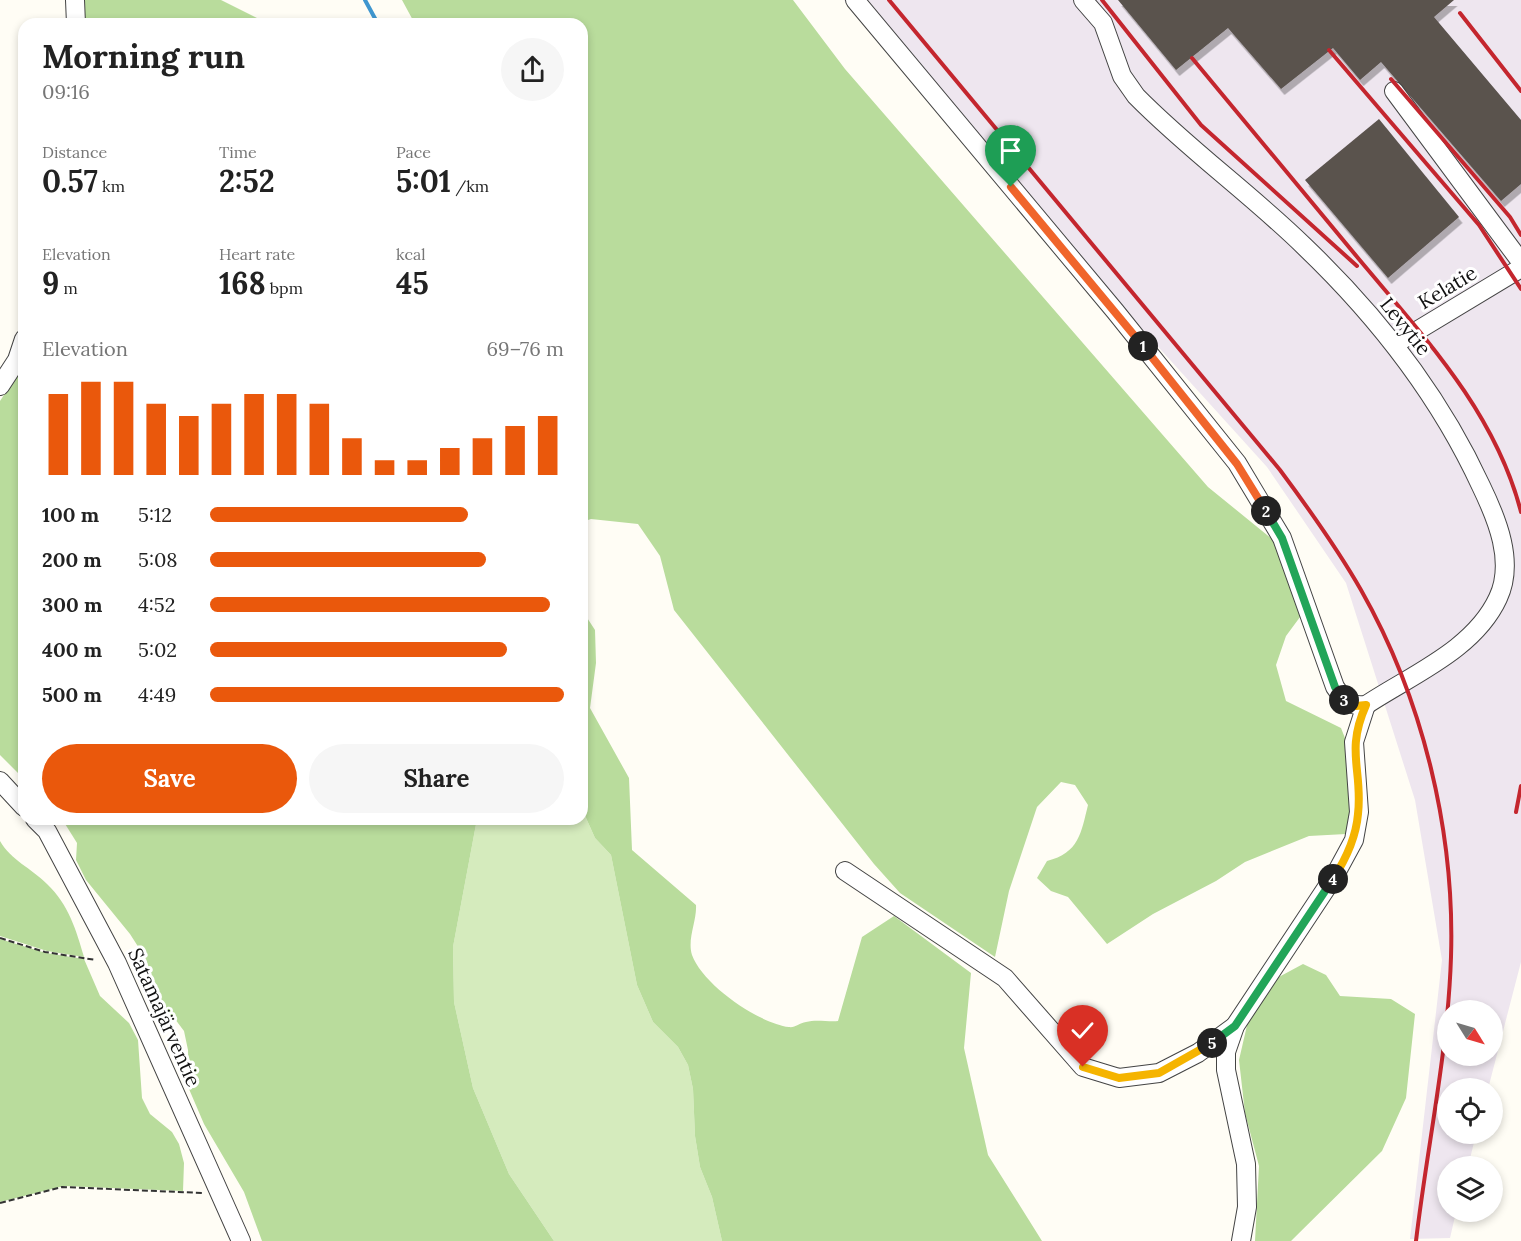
<!DOCTYPE html>
<html lang="en">
<head>
<meta charset="utf-8">
<style>
	body { margin:0; font-family:Lora,serif; background:#f6f6f6; color:#222; height:100vh; display:flex; flex-direction:column; font-size:22px; white-space:nowrap }
	* { box-sizing:border-box; margin:0 }
	p { font-size:20px; color:#767676 }
	.icon { flex:none; width:33px; height:33px; fill:none; stroke:currentColor; stroke-width:2; stroke-linecap:round; stroke-linejoin:round }
	.map { position:relative; flex:1; overflow:hidden }
	.drawer { position:absolute; left:18px; top:18px; width:570px; height:807px; display:flex; flex-direction:column; background:#fff; border-radius:18px; box-shadow:0 3px 9px #0003 }
	.drawer>* { flex:none }
	.needle { width:39px; rotate:127deg }
	.controls { position:absolute; left:1437px; top:1000px; display:grid; gap:12px }
	.controls a { display:grid; place-items:center; width:66px; height:66px; border-radius:50%; background:#fff; box-shadow:0 3px 9px #0003; font-size:30px }
	.pin { position:absolute; display:grid; place-items:center; width:51px; height:51px; color:#fff; margin:-62px -26px; border-radius:50% 50% 50% 0; rotate:-45deg; box-shadow:0 0 6px #0007 }
	.pin .icon { rotate:45deg }
	.km { position:absolute; width:30px; height:30px; margin:-15px; border-radius:50%; background:#222; color:#fff; font-size:16px; line-height:30px; text-align:center }
	.round { display:grid; place-items:center; flex:none; width:63px; height:63px; border-radius:32px; background:#f6f6f6 }
	.overview { display:flex; align-items:center; justify-content:space-between; height:102px; padding:0 24px }
	h1 { font-size:33px; font-weight:700; line-height:45px }
	.figures { display:grid; grid-template-columns:repeat(3,1fr); gap:9px; height:102px; padding:6px 24px }
	.figures div { display:grid; align-content:center }
	.figures b { font-size:30px; font-weight:700 }
	.figures small { font-size:16px; font-weight:400 }
	.figures p { font-size:16px }
	.chart { height:168px; padding:12px 24px }
	.chart p { display:flex; justify-content:space-between }
	.chart svg { width:100%; height:108px; margin-top:6px; stroke:#ea580c; stroke-width:6 }
	.primary-button { display:flex; gap:12px; margin-top:auto; padding:12px 24px }
	.primary-button a { flex:1; height:69px; border-radius:36px; background:#ea580c; color:#fff; font-size:24px; font-weight:700; line-height:69px; text-align:center }
	.primary-button a+a { background:#f6f6f6; color:#222 }
	ul { padding:0 24px; list-style:none; font-size:20px }
	li { display:grid; grid-template-columns:96px 72px 1fr; align-items:center; height:45px }
	li i { height:15px; border-radius:8px; background:#ea580c }
	.map>svg:first-child { display:block }
</style>
</head>
<body>
<div class="map">
<svg width="1521" height="1241" viewBox="0 0 1521 1241">
	<defs>
		<filter id="shadow"><feDropShadow dx="3.5" dy="6" stdDeviation="0" flood-color="#0004"/></filter>
	</defs>
	<rect width="100%" height="100%" fill="#fffdf5"/>
	<path fill="#eee6ef" fill-rule="evenodd" d="M844,0H1521V962L1488,1089H1448V1134H1476L1468,1167H1448V1212H1456L1450,1238L1410,1239L1442,960L1415,800L1346,583L1267,467ZM1448,1011H1492V1056H1448Z"/>
	<path fill="#d5ebbd" d="M582,809L595,838L611,855L637,985L653,1022L678,1047L688,1065L693,1089L695,1136L700,1167L712,1197L722,1241H554L509,1174L473,1088L454,1002L453,947L477,819H582Z"/>
	<g fill="#b9dc9c">
		<path d="M83,0H221L269,24H84Z"/>
		<path d="M402,0H793L845,69L1208,487L1277,543L1303,613L1286,636L1276,665L1286,701L1341,728C1355,760 1356,801 1346,834L1309,836L1245,862L1216,881L1153,914L1107,944L1068,897L1051,891L1037,878L1047,861C1079,853 1081,833 1088,805L1075,785L1061,782L1037,807L1009,891L995,957L900,893L874,864L674,610L660,556L638,524L591,519L582,522V24H415Z"/>
		<path d="M24,364V779L0,755V401Z"/>
		<path d="M582,610L595,630L596,663L590,708L629,778L632,850L696,905C697,921 687,939 692,955C703,985 758,1023 789,1027C795,1028 799,1023 806,1022C816,1019 828,1022 838,1021L862,937L894,916L971,973L964,1048L988,1155L1042,1241H722L712,1197L700,1167L695,1136L693,1089L688,1065L678,1047L653,1022L637,985L611,855L595,838L582,809Z"/>
		<path d="M62,819H477L453,947L454,1002L473,1088L509,1174L554,1241H262L244,1192L204,1124L189,1089L188,1050L184,1031L175,1019L149,997L147,988L150,971L146,959L130,934L86,880L76,860L77,843Z"/>
		<path d="M0,841C11,860 31,868 47,884C69,905 76,930 84,957L47,951L0,936Z"/>
		<path d="M0,939L46,953L84,959L100,996L129,1023L138,1040L142,1098L150,1114L172,1132L179,1144L184,1163L183,1191L64,1186L0,1202Z"/>
		<path d="M1303,964L1326,975L1340,996L1391,999L1415,1014L1406,1098L1382,1151L1291,1241H1255L1259,1166L1245,1113L1239,1060L1248,1021L1277,978Z"/>
	</g>
	<g fill="none" stroke-linecap="round" stroke-linejoin="round">
		<path stroke="#3f96cf" stroke-width="4" d="M365,0L378,24"/>
	</g>
	<g fill="#5a524d" filter="url(#shadow)">
		<path d="M1118,0H1454L1434,17L1521,120V184L1501,201L1381,62L1360,80L1333,48L1281,89L1228,28L1176,70Z"/>
		<path d="M1379,119L1459,217L1388,278L1305,180Z"/>
	</g>
	<g fill="none" stroke-linecap="round" stroke-linejoin="round">
		<g stroke="#444" stroke-width="20">
			<g id="minor">
				<path d="M75,0L76,24"/>
				<path d="M855,0L1115,311L1237,463L1282,538L1335,687C1344,700 1349,707 1366,705C1411,675 1474,650 1498,598C1515,562 1497,519 1481,486C1439,395 1377,316 1305,247C1251,194 1189,150 1136,96L1122,76L1103,23L1083,0"/>
				<path d="M1394,91L1521,262"/>
				<path d="M1395,344L1521,268"/>
				<path d="M0,386L17,360L24,339"/>
				<path d="M0,781L24,807"/>
				<path d="M35,819L47,831L117,963L241,1241"/>
				<path d="M845,871L1005,978L1083,1067L1119,1078L1159,1073L1198,1053L1235,1026"/>
				<path d="M1241,1241L1247,1207L1246,1164L1226,1070V1052L1235,1026L1335,875L1354,840L1359,812L1354,742L1366,705"/>
			</g>
		</g>
		<g stroke="#333" stroke-width="2" stroke-dasharray="6 3" stroke-linecap="butt">
			<path d="M0,938L45,952L96,960"/>
			<path d="M0,1203L62,1187L203,1193"/>
		</g>
		<use href="#minor" stroke="#fff" stroke-width="18"/>
		<g stroke="#c4262e" stroke-width="4">
			<path d="M889,0L1280,470C1309,509 1337,548 1361,590C1423,699 1455,832 1451,957C1448,1052 1427,1147 1416,1241"/>
			<path d="M1102,0L1201,125L1357,266"/>
			<path d="M1460,13L1521,91"/>
			<path d="M1329,50L1479,225L1521,289"/>
			<path d="M1192,58C1247,124 1302,191 1358,258C1423,336 1495,411 1521,512"/>
			<path d="M1391,79L1510,217L1521,235"/>
			<path d="M1516,812L1521,786"/>
		</g>
	</g>
	<g fill="none" stroke-linecap="round" stroke-linejoin="round">
		<g stroke="#fff" stroke-width="12">
			<path id="split-1" d="M1011,187L1143,346"/>
		</g>
		<g stroke="#fff" stroke-width="12">
			<path id="split-2" d="M1143,346L1237,464L1266,511"/>
		</g>
		<g stroke="#fff" stroke-width="12">
			<path id="split-3" d="M1266,511L1282,538L1335,687L1344,700"/>
		</g>
		<g stroke="#fff" stroke-width="12">
			<path id="split-4" d="M1333,879C1346,859 1356,838 1358,814C1363,770 1345,752 1366,705L1356,706L1344,700"/>
		</g>
		<g stroke="#fff" stroke-width="12">
			<path id="split-5" d="M1212,1043L1235,1026L1333,879"/>
		</g>
		<g stroke="#fff" stroke-width="12">
			<path id="split-6" d="M1083,1067L1119,1078L1159,1073L1212,1043"/>
		</g>
		<use href="#split-1" stroke="#f0652b" stroke-width="8"/>
		<use href="#split-2" stroke="#f0652b" stroke-width="8"/>
		<use href="#split-3" stroke="#22a559" stroke-width="8"/>
		<use href="#split-4" stroke="#f5b400" stroke-width="8"/>
		<use href="#split-5" stroke="#22a559" stroke-width="8"/>
		<use href="#split-6" stroke="#f5b400" stroke-width="8"/>
	</g>
	<g text-anchor="middle" dominant-baseline="central" stroke-width="6" stroke-linejoin="round" paint-order="stroke">
		<g font-size="20" fill="#111" stroke="#fff">
			<text transform="translate(1447 287) rotate(-31)">Kelatie</text>
			<text transform="translate(1406 326) rotate(51)">Levytie</text>
			<text transform="translate(165 1017) rotate(66)">Satamajärventie</text>
		</g>
	</g>
</svg>
<div class="controls">
<a><svg class="needle" viewBox="-14 -14 28 28"><path d="M0-13l5 13h-10z" fill="#e53935"/><path d="M0 13l5-13h-10z" fill="#767676"/></svg></a>
<a><svg class="icon" aria-label="locate" viewBox="0 0 24 24"><circle cx="12" cy="12" r="6"/><path d="M12 2v4M12 18v4M2 12h4M18 12h4"/></svg></a>
<a><svg class="icon" aria-label="layers" viewBox="0 0 24 24"><path d="M12 4l9 5-9 5-9-5zM3 14l9 5 9-5"/></svg></a>
</div>
<div class="pin" style="left:1011px;top:187px;background:#1e9e55"><svg class="icon" aria-label="arrive" viewBox="0 0 24 24"><path d="M6 21V4h12l-3 4 3 4H6"/></svg></div>
<div class="pin" style="left:1083px;top:1067px;background:#d93025"><svg class="icon" aria-label="check" viewBox="0 0 24 24"><path d="M5 12l5 5 9-10"/></svg></div>
<b class="km" style="left:1143px;top:346px">1</b>
<b class="km" style="left:1266px;top:511px">2</b>
<b class="km" style="left:1344px;top:700px">3</b>
<b class="km" style="left:1333px;top:879px">4</b>
<b class="km" style="left:1212px;top:1043px">5</b>
<section class="drawer">
<div class="overview"><div><h1>Morning run</h1><p>09:16</p></div><a class="round"><svg class="icon" aria-label="share" viewBox="0 0 24 24"><path d="M12 15V3M7 8l5-5 5 5M5 13v7h14v-7"/></svg></a></div>
<div class="figures">
<div><p>Distance</p><b>0.57<small> km</small></b></div>
<div><p>Time</p><b>2:52</b></div>
<div><p>Pace</p><b>5:01<small> /km</small></b></div>
</div>
<div class="figures">
<div><p>Elevation</p><b>9<small> m</small></b></div>
<div><p>Heart rate</p><b>168<small> bpm</small></b></div>
<div><p>kcal</p><b>45</b></div>
</div>
<div class="chart"><p><span>Elevation</span>69–76 m</p>
<svg viewBox="0 0 160 44" preserveAspectRatio="none"><path d="M5 44V11M15 44V6M25 44V6M35 44V15M45 44V20M55 44V15M65 44V11M75 44V11M85 44V15M95 44V29M105 44V38M115 44V38M125 44V33M135 44V29M145 44V24M155 44V20"/></svg>
</div>
<ul>
<li><b>100 m</b>5:12<i style="width:73%"></i></li>
<li><b>200 m</b>5:08<i style="width:78%"></i></li>
<li><b>300 m</b>4:52<i style="width:96%"></i></li>
<li><b>400 m</b>5:02<i style="width:84%"></i></li>
<li><b>500 m</b>4:49<i style="width:100%"></i></li>
</ul>
<div class="primary-button"><a>Save</a><a>Share</a></div>
</section>
</div>
</body>
</html>
